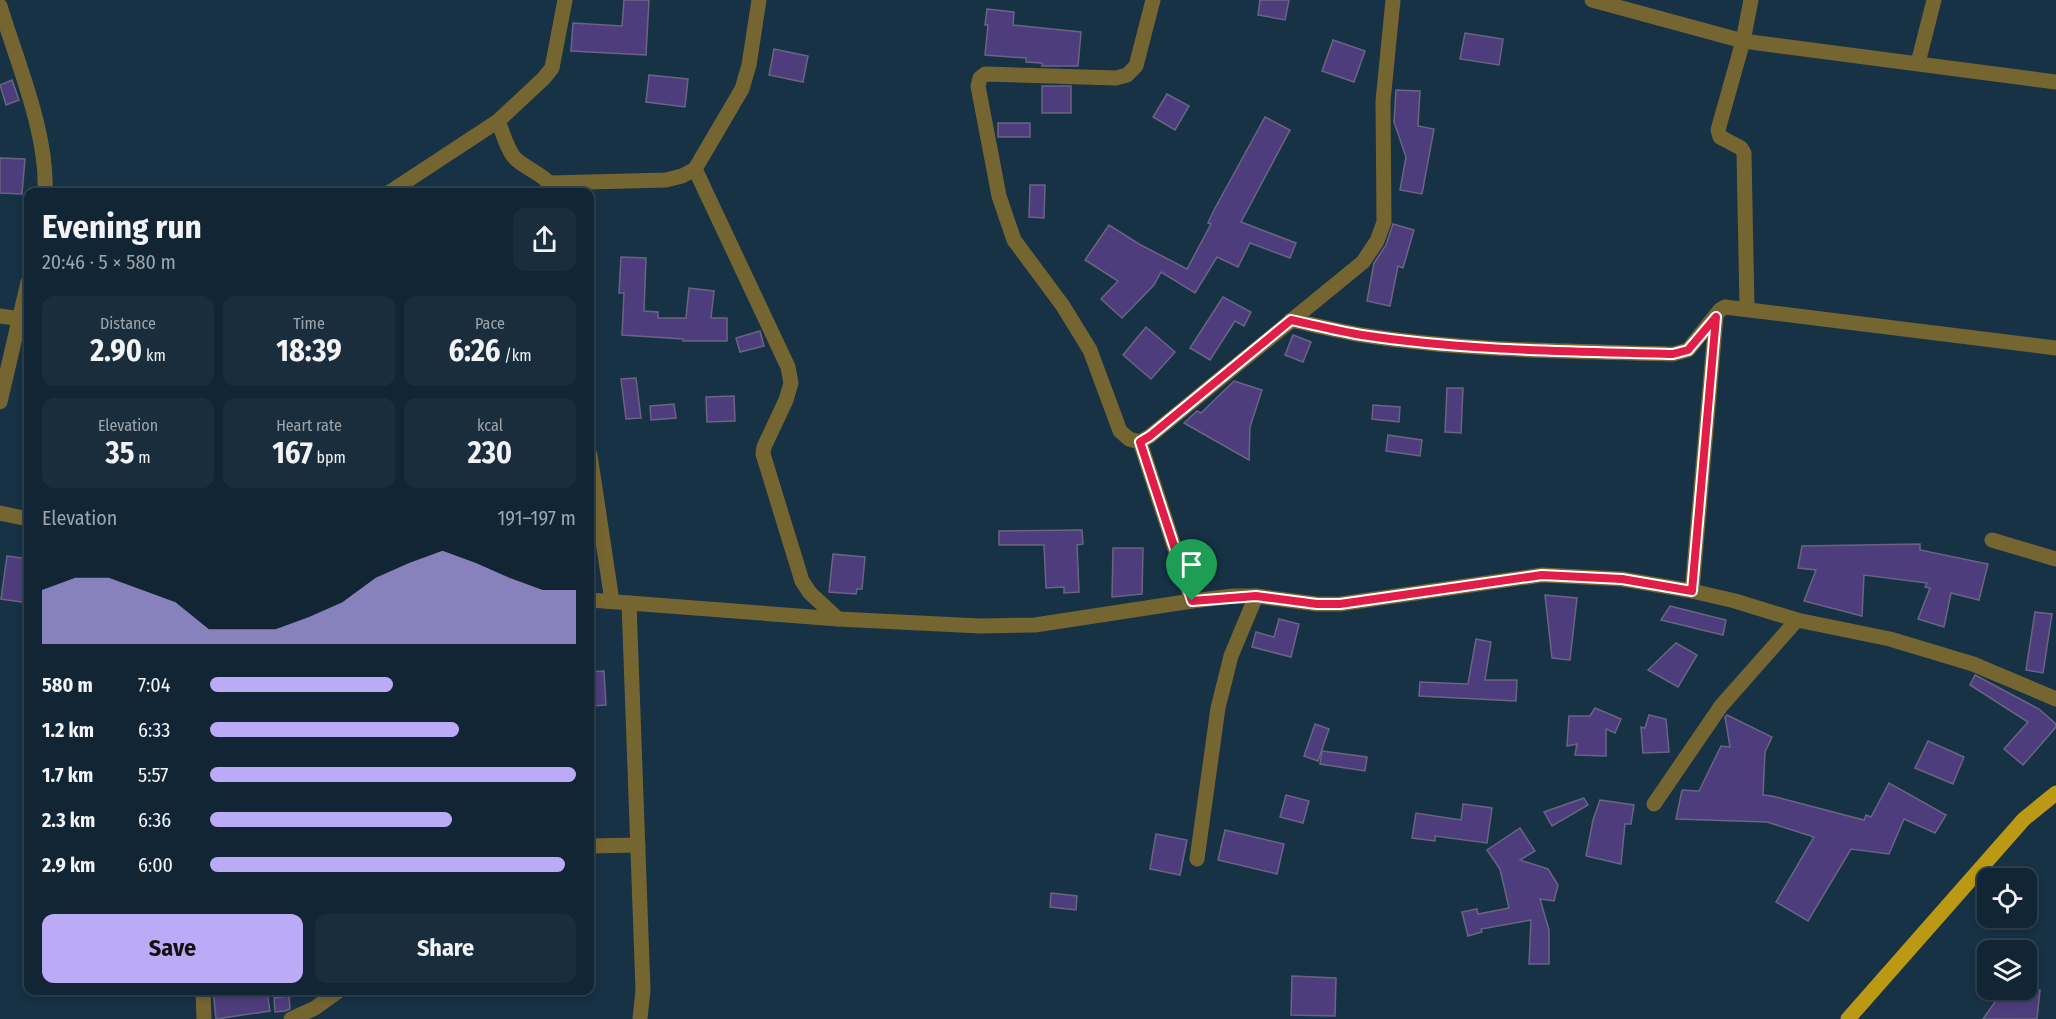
<!DOCTYPE html>
<html lang="en">
<head>
<meta charset="utf-8">
<style>
	body { margin:0; font-family:"Fira Sans Condensed",sans-serif; background:#1a2d3c; color:#f1f3f6; height:100vh; display:flex; flex-direction:column; font-size:22px; white-space:nowrap }
	* { box-sizing:border-box; margin:0 }
	p { font-size:20px; color:#9ca5ac }
	.icon { flex:none; width:33px; height:33px; fill:none; stroke:currentColor; stroke-width:2; stroke-linecap:round; stroke-linejoin:round }
	.map { position:relative; flex:1; overflow:hidden }
	.panel { position:absolute; left:24px; top:188px; width:570px; height:807px; display:flex; flex-direction:column; background:#112534; border-radius:12px; box-shadow:0 3px 9px #0003,0 0 0 2px #30424f }
	.panel>* { flex:none }
	.buttons { position:absolute; left:1977px; top:868px; display:grid; gap:12px }
	.buttons a { display:grid; place-items:center; width:60px; height:60px; border-radius:12px; background:#112534; box-shadow:0 3px 9px #0003,0 0 0 2px #30424f; font-size:30px }
	.pin { position:absolute; display:grid; place-items:center; width:51px; height:51px; color:#fff; margin:-62px -26px; border-radius:50% 50% 50% 0; rotate:-45deg; box-shadow:0 0 6px #0007 }
	.pin .icon { rotate:45deg }
	.round { display:grid; place-items:center; flex:none; width:63px; height:63px; border-radius:12px; background:#1a2d3c }
	.summary { display:flex; align-items:center; justify-content:space-between; height:102px; padding:0 18px }
	h1 { font-size:33px; font-weight:700; line-height:45px }
	.stats { display:grid; grid-template-columns:repeat(3,1fr); gap:9px; height:102px; padding:6px 18px }
	.stats div { display:grid; align-content:center; border-radius:12px; background:#1a2d3c; text-align:center }
	.stats b { font-size:30px; font-weight:700 }
	.stats small { font-size:16px; font-weight:400 }
	.stats p { font-size:16px }
	.chart { height:168px; padding:12px 18px }
	.chart p { display:flex; justify-content:space-between }
	.chart svg { width:100%; height:108px; margin-top:6px; fill:#bbaaf6; opacity:.7 }
	.primary-button { display:flex; gap:12px; margin-top:auto; padding:12px 18px }
	.primary-button a { flex:1; height:69px; border-radius:12px; background:#bbaaf6; color:#111; font-size:24px; font-weight:700; line-height:69px; text-align:center }
	.primary-button a+a { background:#1a2d3c; color:#f1f3f6 }
	ul { padding:0 18px; list-style:none; font-size:20px }
	li { display:grid; grid-template-columns:96px 72px 1fr; align-items:center; height:45px }
	li i { height:15px; border-radius:8px; background:#bbaaf6 }
	.map>svg:first-child { display:block }
</style>
</head>
<body>
<div class="map">
<svg width="2056" height="1019" viewBox="0 0 2056 1019">
	<rect width="100%" height="100%" fill="#173145"/>
	<g fill="#4e3d7c" stroke="#6a6483" stroke-width="1.5">
		<path d="M624,0H649L646,55L571,51L573,23L622,26Z"/>
		<path d="M1260,0H1289L1285,20L1258,15Z"/>
		<path d="M987,9L1014,12L1013,25L1081,32L1078,66H1042V63L1026,62V58L985,55L988,25H985Z"/>
		<path d="M1465,33L1503,39L1499,65L1460,59Z"/>
		<path d="M1333,40L1365,51L1354,82L1322,71Z"/>
		<path d="M774,49L808,56L803,82L769,75Z"/>
		<path d="M649,75L688,79L685,107L646,102Z"/>
		<path d="M12,80L19,100L6,105L0,85Z"/>
		<rect x="1042" y="86" width="29" height="27"/>
		<path d="M1396,90L1420,91L1418,126L1434,129L1422,194L1400,190L1406,157L1394,122Z"/>
		<path d="M1167,94L1189,106L1175,130L1153,117Z"/>
		<path d="M1265,117L1290,130L1241,222L1296,243L1290,258L1250,243L1238,267L1217,257L1195,293L1161,272L1154,285L1122,318L1101,299L1118,281L1085,260L1109,225L1139,244L1187,269L1211,224L1208,223L1214,210Z"/>
		<rect x="998" y="123" width="32" height="14"/>
		<path d="M0,158L25,159L22,194L0,193Z"/>
		<path d="M1030,185H1045L1044,218L1029,217Z"/>
		<path d="M1393,224L1414,230L1403,268L1398,266L1390,306L1367,301L1374,263L1386,245Z"/>
		<path d="M621,257L646,258L644,311L658,312V318H686L689,288L714,291L711,318H727V341H683V339L622,335L624,293H619Z"/>
		<path d="M1223,297L1251,312L1244,326L1235,321L1210,360L1190,348Z"/>
		<path d="M1146,327L1175,352L1151,379L1123,355Z"/>
		<path d="M760,331L764,346L740,352L736,338Z"/>
		<path d="M1293,335L1311,342L1303,362L1285,355Z"/>
		<path d="M636,378L641,418L626,419L621,379Z"/>
		<path d="M1234,381L1262,390L1250,427L1249,460L1184,423L1197,411L1201,413Z"/>
		<path d="M1447,388H1463L1461,433L1445,432Z"/>
		<path d="M734,396L735,421L707,422L706,397Z"/>
		<path d="M674,404L676,418L651,420L650,406Z"/>
		<path d="M1373,405L1400,407L1399,422L1372,419Z"/>
		<path d="M1388,435L1422,440L1420,456L1386,451Z"/>
		<path d="M1082,530L1083,544L1077,545L1079,592L1064,593V587L1046,588L1044,545H999V531Z"/>
		<path d="M1920,544V550L1988,564L1979,600L1951,593L1944,627L1918,619L1930,588L1925,587L1927,583L1864,575L1862,616L1804,601L1816,570L1798,568L1802,546Z"/>
		<path d="M1113,548H1143L1142,594L1112,597Z"/>
		<path d="M833,554L865,557L862,589H857L856,594L829,592Z"/>
		<path d="M7,556L28,559V603L1,599Z"/>
		<path d="M1545,595L1577,598L1570,660L1552,658Z"/>
		<path d="M1670,606L1726,620L1723,635L1661,620Z"/>
		<path d="M2035,612L2052,614L2043,673L2026,670Z"/>
		<path d="M1279,619L1299,624L1291,657L1252,647L1256,632L1274,637Z"/>
		<path d="M1476,639L1491,642L1485,680H1517L1516,701L1419,696L1420,682L1468,684Z"/>
		<path d="M1676,643L1697,655L1678,687L1648,670Z"/>
		<path d="M604,671L606,705L590,706V672Z"/>
		<path d="M1975,675L2039,709L2056,724V727L2023,765L2004,749L2028,722L1970,685Z"/>
		<path d="M1595,708L1621,719L1615,733L1606,729V756L1575,755L1577,744L1567,746L1569,716H1590Z"/>
		<path d="M1649,715L1666,719L1669,752L1643,753L1641,727L1645,728Z"/>
		<path d="M1727,715L1772,737L1765,752L1763,795L1772,796L1864,820L1866,815L1871,817L1889,783L1946,815L1935,833L1904,819L1889,854L1851,849L1808,921L1776,902L1814,837L1767,822L1676,819L1682,790L1699,791L1721,746L1730,747L1725,717Z"/>
		<path d="M1315,724L1329,729L1318,761L1304,756Z"/>
		<path d="M1928,741L1964,757L1953,784L1915,768Z"/>
		<path d="M1322,751L1367,757L1365,771L1320,764Z"/>
		<path d="M1286,795L1309,801L1303,823L1280,817Z"/>
		<path d="M1584,798L1588,805L1552,826L1544,812Z"/>
		<path d="M1600,800L1634,805L1631,824H1625L1621,864L1586,856L1593,820Z"/>
		<path d="M1463,804L1492,808L1487,843L1435,836V841L1412,838L1416,813L1461,820Z"/>
		<path d="M1520,828L1535,851L1520,860L1548,869L1558,885L1554,901L1540,899L1549,930V964H1529L1531,920L1481,929L1482,932L1468,936L1462,912L1477,909L1478,914L1509,908L1500,869L1487,850Z"/>
		<path d="M1225,830L1284,844L1277,874L1218,860Z"/>
		<path d="M1156,834L1187,840L1180,875L1150,869Z"/>
		<path d="M1051,893L1077,896L1076,910L1050,907Z"/>
		<path d="M1292,976L1336,978L1335,1016L1291,1015Z"/>
		<path d="M213,990H237L238,995L267,991L270,1011L216,1019Z"/>
		<path d="M2009,990H2040L2037,1019H1983L1999,996L2004,1000Z"/>
		<path d="M289,996L290,1009L285,1011L275,1012L274,998Z"/>
	</g>
	<g fill="none" stroke-linecap="round" stroke-linejoin="round">
		<g stroke="#756531" stroke-width="15">
			<path d="M1153,0L1136,66L1127,75L1116,78L985,74L980,78L978,86L999,196L1014,240L1063,306L1090,350L1120,431L1129,439L1140,442L1150,436L1363,262L1377,241L1384,222L1383,101L1393,0"/>
			<path d="M1592,0L1743,41L2056,82"/>
			<path d="M0,6C17,62 48,134 45,192"/>
			<path d="M1918,63L1934,0"/>
			<path d="M498,121C503,133 508,153 517,160C530,171 546,175 555,191"/>
			<path d="M695,169L788,367L791,383L786,400L764,447L763,454L802,581L810,593L838,619"/>
			<path d="M550,183L666,180L682,176L695,169L742,89L749,65L759,0"/>
			<path d="M390,192L498,121L544,78L552,68L565,0"/>
			<path d="M1747,308L1744,153L1741,148L1720,137L1718,130L1743,41L1751,0"/>
			<path d="M0,316L28,320"/>
			<path d="M1291,320C1314,325 1338,331 1362,335C1465,351 1569,351 1673,354L1688,350L1720,310L1725,307L2056,348"/>
			<path d="M0,402L28,282"/>
			<path d="M1140,442L1192,601"/>
			<path d="M590,455L612,601"/>
			<path d="M0,513L28,519"/>
			<path d="M1992,540L2056,559"/>
			<path d="M1692,591L1716,317"/>
			<path d="M590,600L838,619L980,626L1035,625L1192,601L1233,596H1256L1317,604H1340L1542,575L1622,579L1692,591L1735,601L1797,620L1890,639L1973,664L2056,699"/>
			<path d="M629,603L643,990L640,1019"/>
			<path d="M1654,804L1721,706L1797,620"/>
			<path d="M590,846L638,845"/>
			<path d="M1197,859L1218,708L1231,656L1256,596"/>
			<path d="M203,990L204,1019"/>
			<path d="M291,1019L315,1008L340,990"/>
		</g>
		<path stroke="#bb9914" stroke-width="15" d="M1848,1019L2024,819L2056,793"/>
	</g>
	<g fill="none" stroke-linecap="round" stroke-linejoin="round">
		<g stroke="#fff" stroke-width="12">
			<path id="route" d="M1716,317L1692,591L1622,579L1542,575L1340,604H1317L1256,596L1192,601L1140,442L1150,436L1291,320C1314,325 1338,331 1362,335C1465,351 1569,351 1673,354L1688,350Z"/>
		</g>
		<use href="#route" stroke="#e11d48" stroke-width="8"/>
	</g>
</svg>
<div class="buttons">
<a><svg class="icon" aria-label="locate" viewBox="0 0 24 24"><circle cx="12" cy="12" r="6"/><path d="M12 2v4M12 18v4M2 12h4M18 12h4"/></svg></a>
<a><svg class="icon" aria-label="layers" viewBox="0 0 24 24"><path d="M12 4l9 5-9 5-9-5zM3 14l9 5 9-5"/></svg></a>
</div>
<div class="pin" style="left:1192px;top:601px;background:#1e9e55"><svg class="icon" aria-label="arrive" viewBox="0 0 24 24"><path d="M6 21V4h12l-3 4 3 4H6"/></svg></div>
<section class="panel">
<div class="summary"><div><h1>Evening run</h1><p>20:46 · 5 × 580 m</p></div><a class="round"><svg class="icon" aria-label="share" viewBox="0 0 24 24"><path d="M12 15V3M7 8l5-5 5 5M5 13v7h14v-7"/></svg></a></div>
<div class="stats">
<div><p>Distance</p><b>2.90<small> km</small></b></div>
<div><p>Time</p><b>18:39</b></div>
<div><p>Pace</p><b>6:26<small> /km</small></b></div>
</div>
<div class="stats">
<div><p>Elevation</p><b>35<small> m</small></b></div>
<div><p>Heart rate</p><b>167<small> bpm</small></b></div>
<div><p>kcal</p><b>230</b></div>
</div>
<div class="chart"><p><span>Elevation</span>191–197 m</p>
<svg viewBox="0 0 160 44" preserveAspectRatio="none"><path d="M0 44V22L10 17L20 17L30 22L40 27L50 38L60 38L70 38L80 33L90 27L100 17L110 11L120 6L130 11L140 17L150 22L160 22V44z"/></svg>
</div>
<ul>
<li><b>580 m</b>7:04<i style="width:50%"></i></li>
<li><b>1.2 km</b>6:33<i style="width:68%"></i></li>
<li><b>1.7 km</b>5:57<i style="width:100%"></i></li>
<li><b>2.3 km</b>6:36<i style="width:66%"></i></li>
<li><b>2.9 km</b>6:00<i style="width:97%"></i></li>
</ul>
<div class="primary-button"><a>Save</a><a>Share</a></div>
</section>
</div>
</body>
</html>
